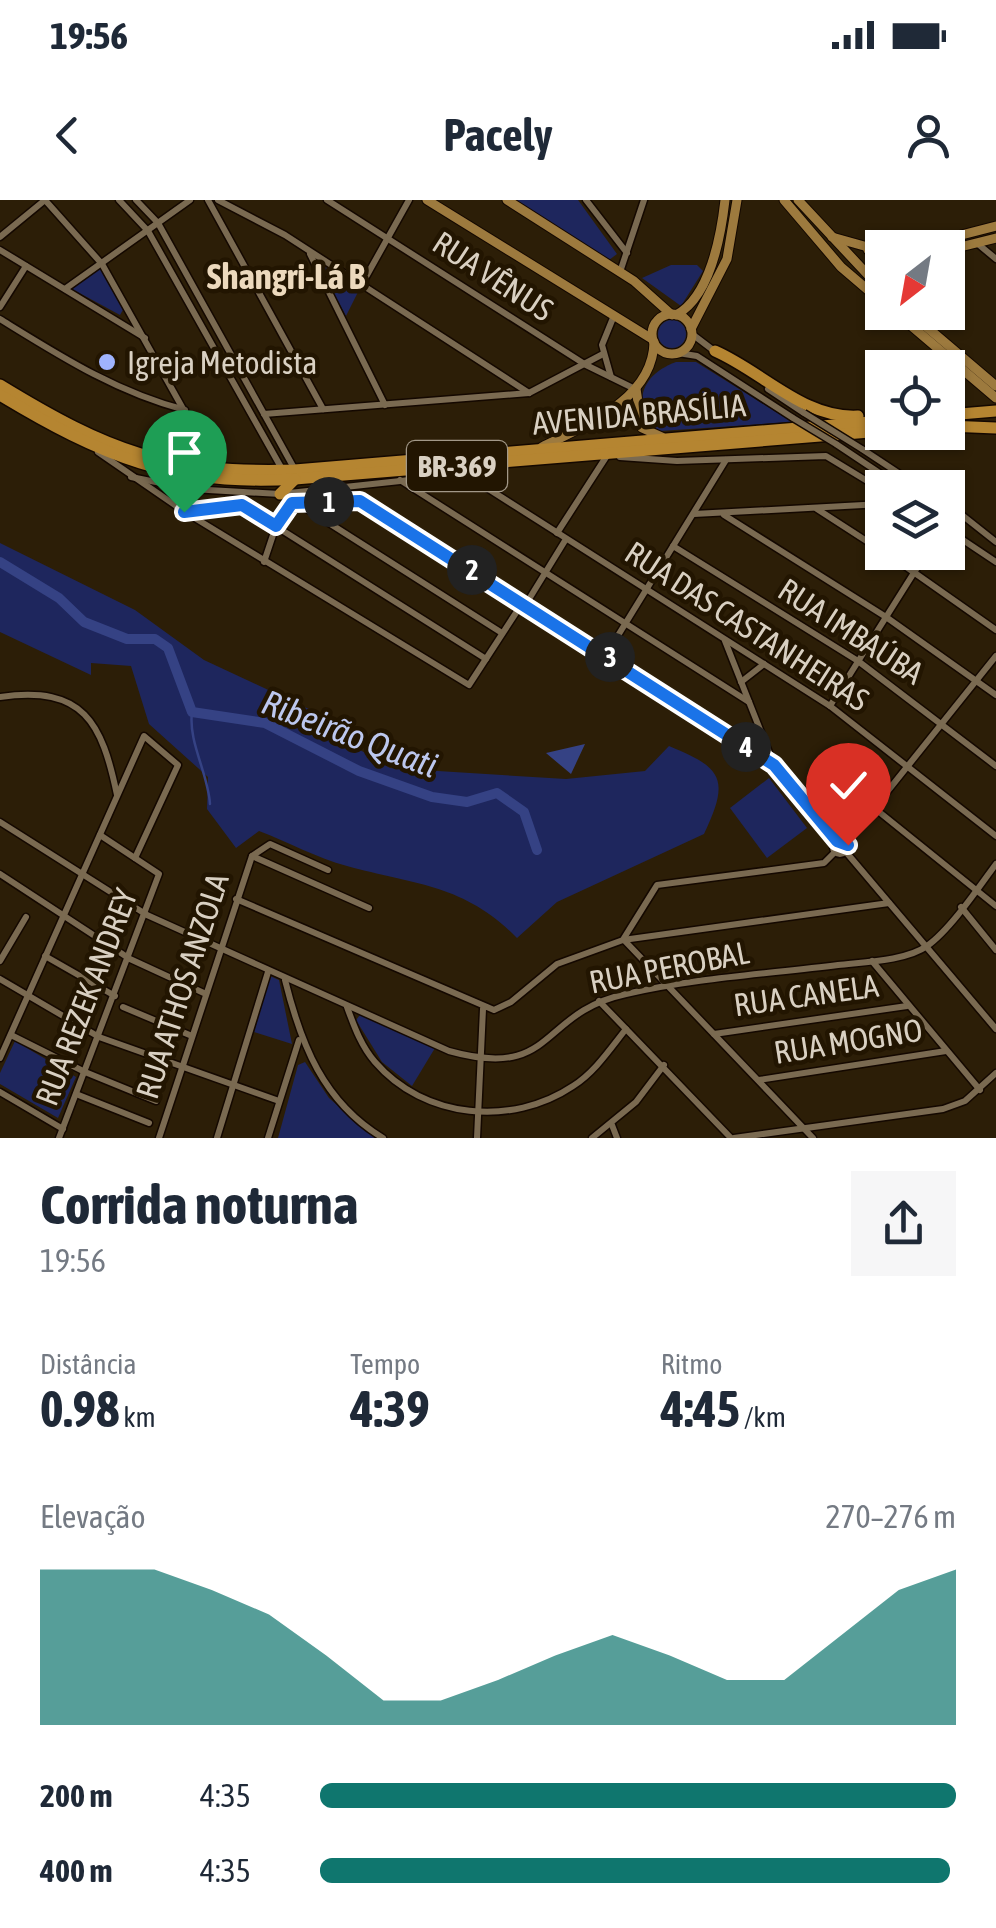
<!DOCTYPE html>
<html lang="pt">
<head>
<meta charset="utf-8">
<style>
	body { margin:0; font-family:"Asap Condensed",sans-serif; background:#f6f6f7; color:#1f2937; height:100vh; display:flex; flex-direction:column; font-size:38px; white-space:nowrap }
	* { box-sizing:border-box; margin:0 }
	p { font-size:32px; color:#747a83 }
	.icon { flex:none; width:55px; height:55px; fill:none; stroke:currentColor; stroke-width:2; stroke-linecap:round; stroke-linejoin:round }
	.map { position:relative; height:938px; overflow:hidden }
	.panel { display:flex; flex-direction:column; background:#fff; flex:1 }
	.panel>* { flex:none }
	.needle { width:65px; rotate:211deg }
	.controls { position:absolute; left:865px; top:30px; display:grid; gap:20px }
	.controls a { display:grid; place-items:center; width:100px; height:100px; border-radius:0px; background:#fff; box-shadow:0 2px 8px #0004; font-size:50px }
	.pin { position:absolute; display:grid; place-items:center; width:85px; height:85px; color:#fff; margin:-102px -42px; border-radius:50% 50% 50% 0; rotate:-45deg; box-shadow:0 0 10px #0007 }
	.pin .icon { rotate:45deg }
	.km { position:absolute; width:50px; height:50px; margin:-25px; border-radius:50%; background:#222; color:#fff; font-size:28px; line-height:50px; text-align:center }
	.round { display:grid; place-items:center; flex:none; width:105px; height:105px; border-radius:0px; background:#f6f6f7 }
	.headline { display:flex; align-items:center; justify-content:space-between; height:170px; padding:0 40px }
	h1 { font-size:55px; font-weight:700; line-height:75px }
	.figures { display:grid; grid-template-columns:repeat(3,1fr); gap:15px; height:170px; padding:10px 40px }
	.figures div { display:grid; align-content:center }
	.figures b { font-size:50px; font-weight:700 }
	.figures small { font-size:28px; font-weight:400 }
	.figures p { font-size:28px }
	.chart { height:280px; padding:20px 40px }
	.chart p { display:flex; justify-content:space-between }
	.chart svg { width:100%; height:180px; margin-top:10px; fill:#0f766e; opacity:.7 }
	ul { padding:0 40px; list-style:none; font-size:32px }
	li { display:grid; grid-template-columns:160px 120px 1fr; align-items:center; height:75px }
	li i { height:25px; border-radius:12px; background:#0f766e }
	.status { display:flex; justify-content:space-between; align-items:center; height:70px; padding:0 50px; background:#fff; direction:ltr }
	.status svg { height:28px; fill:currentColor }
	header { display:flex; justify-content:space-between; align-items:center; height:130px; padding:0 40px; background:#fff; font-size:45px; font-weight:700 }
	.map>svg:first-child { display:block }
</style>
</head>
<body>
<div class="status"><b>19:56</b><svg viewBox="0 0 49 12"><path d="M0 12V9h3v3zM5 12V6h3v6zM10 12V3h3v9zM15 12V0h3v12zM26 1h20v11H26zM47 4h2v5h-2z"/></svg></div>
<header><svg class="icon" aria-label="back" viewBox="0 0 24 24"><path d="M15 5l-7 7 7 7"/></svg>Pacely<svg class="icon" aria-label="person" viewBox="0 0 24 24"><circle cx="12" cy="8" r="4"/><path d="M4 21q1-7 8-7t8 7"/></svg></header>
<div class="map">
<svg width="996" height="938" viewBox="0 0 996 938">
	<rect width="100%" height="100%" fill="#2c1e07"/>
	<g fill="#1e265d">
		<path d="M514,0H578L617,54L609,60Z"/>
		<path d="M322,65L360,88L346,116L321,70Z"/>
		<path d="M671,65H697L703,71L681,106L642,78Z"/>
		<path d="M101,67L124,108L120,115L72,89Z"/>
		<circle cx="672" cy="134" r="14"/>
		<path d="M676,162H696L792,222L660,231L647,225C634,195 646,173 676,162Z"/>
		<path d="M0,343L135,410L204,460L341,524L342,539L390,568L566,579L645,571L669,546C723,568 730,579 704,634L557,702L517,738C464,684 416,685 347,666C317,658 288,642 259,631L236,648L207,609L208,577L149,524L131,466L91,463V475L0,432Z"/>
		<path d="M769,578L807,628L767,658L730,608Z"/>
		<path d="M270,776L279,780L292,844L254,832Z"/>
		<path d="M360,815L435,848L412,886L382,862L356,820Z"/>
		<path d="M15,841L76,877L58,918L0,884V873Z"/>
		<path d="M305,862L329,898L375,938H278L298,865Z"/>
	</g>
	<path fill="#354284" d="M585,544L571,574L546,553Z"/>
	<g fill="none" stroke-linecap="round" stroke-linejoin="round">
		<path stroke="#354284" stroke-width="2.5" d="M192,512C188,542 208,573 210,604"/>
		<path stroke="#354284" stroke-width="10" d="M0,362L59,398L84,422L127,439H155L168,448L192,512L265,523L359,571L432,597L467,602L497,593L524,612L537,650"/>
		<g stroke="#140800" stroke-width="9">
			<g id="minor">
				<path d="M45,0L102,64L215,266"/>
				<path d="M119,0L148,31L282,269"/>
				<path d="M136,0L158,23L294,268"/>
				<path d="M208,0L323,209"/>
				<path d="M218,0L285,35L529,193"/>
				<path d="M327,0L586,165L635,189"/>
				<path d="M586,0L627,53"/>
				<path d="M0,37L45,0"/>
				<path d="M978,44L996,59"/>
				<path d="M0,50L145,138"/>
				<path d="M310,54L385,205"/>
				<path d="M620,72L644,0"/>
				<path d="M362,84L409,0"/>
				<path d="M65,89L190,0"/>
				<path d="M0,107L26,66"/>
				<path d="M0,119C60,156 116,192 185,210"/>
				<path d="M692,134L717,153"/>
				<path d="M678,153L697,156L793,218"/>
				<path d="M611,177L602,145L613,118"/>
				<path d="M768,189L804,213"/>
				<path d="M264,214L529,193L603,154"/>
				<path d="M836,244L902,288"/>
				<path d="M862,249L921,288"/>
				<path d="M98,252L185,312L469,485L523,402"/>
				<path d="M620,257L677,261L826,256L882,290"/>
				<path d="M131,277L191,289L280,294L465,274L830,506L996,636"/>
				<path d="M400,280L749,502"/>
				<path d="M334,289L359,300"/>
				<path d="M299,304L502,433"/>
				<path d="M948,304L996,342"/>
				<path d="M817,309L882,351"/>
				<path d="M188,313L242,305L486,459"/>
				<path d="M694,314L882,304"/>
				<path d="M724,315L886,417L996,495"/>
				<path d="M948,330L996,362"/>
				<path d="M557,333L608,254"/>
				<path d="M673,346L858,461L996,566"/>
				<path d="M885,352L996,430"/>
				<path d="M264,362L276,326L292,303L361,301L774,565"/>
				<path d="M526,404L566,339"/>
				<path d="M725,441L774,565L837,641"/>
				<path d="M606,455L726,260"/>
				<path d="M741,482L764,464"/>
				<path d="M0,497C84,485 102,523 117,595"/>
				<path d="M830,506L927,352"/>
				<path d="M873,607L996,706"/>
				<path d="M0,622L147,715L449,851C556,881 538,813 626,794C695,778 767,774 838,765C863,762 906,761 927,746C950,730 979,687 996,664"/>
				<circle cx="840" cy="647" r="7"/>
				<path d="M846,643L996,456"/>
				<path d="M846,652L996,829"/>
				<path d="M252,656L369,708"/>
				<path d="M0,674L130,759L206,794"/>
				<path d="M236,699L494,810L511,802L557,764L623,740L889,703"/>
				<path d="M961,707L996,750"/>
				<path d="M624,738L657,685L824,663L835,652"/>
				<path d="M624,740L813,938"/>
				<path d="M45,756L115,796"/>
				<path d="M0,761L26,717"/>
				<path d="M872,761L980,890"/>
				<path d="M0,779L99,837L279,901"/>
				<path d="M285,780C301,844 323,902 383,938"/>
				<path d="M599,801L731,938"/>
				<path d="M123,807L192,836"/>
				<path d="M347,807C354,826 361,846 375,862C424,919 512,927 573,886C595,872 610,849 626,829"/>
				<path d="M714,834L907,806"/>
				<path d="M11,835L85,872L156,901"/>
				<path d="M0,858L144,536L178,565L135,658"/>
				<path d="M759,880L946,851"/>
				<path d="M0,892L63,929"/>
				<path d="M76,894L149,923"/>
				<path d="M612,925L617,938"/>
				<path d="M59,938L159,674L100,635"/>
				<path d="M159,938L252,656L270,644L328,670"/>
				<path d="M217,938L268,772"/>
				<path d="M268,938L299,840"/>
				<path d="M477,938L483,809"/>
				<path d="M592,938L636,902L664,865"/>
				<path d="M734,938L943,909L965,901L996,873"/>
			</g>
		</g>
		<g stroke="#140800" stroke-width="11">
			<g id="major">
				<path d="M427,0L652,139"/>
				<path d="M507,0L634,81L672,115"/>
				<path d="M784,0L841,67L882,102"/>
				<path d="M798,0L882,90"/>
				<path d="M832,37L882,51"/>
				<path d="M911,48L996,26"/>
				<path d="M868,50L877,57L879,72"/>
				<path d="M948,50L996,38"/>
				<path d="M895,112L996,198"/>
				<path d="M909,112L996,186"/>
				<circle cx="672" cy="134" r="20"/>
				<path d="M676,115C710,97 721,35 725,0"/>
				<path d="M691,129L727,59L737,0"/>
				<path d="M636,189L642,228L662,237"/>
				<path d="M542,247C586,225 653,199 654,142"/>
			</g>
		</g>
		<g stroke="#140800" stroke-width="14">
			<g id="highway">
				<path d="M715,151C763,172 804,219 858,216"/>
				<path d="M0,185C108,251 167,274 295,270L882,221"/>
				<path d="M0,195C101,256 175,287 295,279L882,231"/>
				<path d="M948,215L996,211"/>
				<path d="M948,226L996,228"/>
				<path d="M280,294L295,279"/>
			</g>
		</g>
		<use href="#minor" stroke="#7a6a51" stroke-width="6"/>
		<use href="#major" stroke="#9d7a3e" stroke-width="9"/>
		<use href="#highway" stroke="#b58531" stroke-width="11"/>
		<g stroke="#140800" stroke-width="9" stroke-linecap="butt">
			<g id="minor-bridge">
				<path d="M804,213L862,249"/>
				<path d="M793,218L836,244"/>
			</g>
		</g>
		<use href="#minor-bridge" stroke="#7a6a51" stroke-width="6"/>
	</g>
	<g fill="none" stroke-linecap="round" stroke-linejoin="round">
		<g stroke="#fff" stroke-width="20">
			<path id="route" d="M184,312L242,305L276,326L292,303L360,301L774,565L837,641L848,645"/>
		</g>
		<use href="#route" stroke="#1a73e8" stroke-width="12"/>
	</g>
	<circle fill="#9fb3fd" stroke="#221501" stroke-width="4" cx="107" cy="162" r="10"/>
	<g text-anchor="middle" dominant-baseline="central" stroke-width="9" stroke-linejoin="round" paint-order="stroke">
		<rect fill="#221501" stroke="#a29888" stroke-width="2.5" x="407" y="241" width="100" height="50" rx="8"/>
		<g font-size="30" font-weight="bold" fill="#d9d0c2">
			<text x="457" y="266">BR-369</text>
		</g>
		<g font-size="32" fill="#d9d0c2" stroke="#221501">
			<text transform="translate(493 76) rotate(33)">RUA VÊNUS</text>
			<text transform="translate(639 214) rotate(-5)">AVENIDA BRASÍLIA</text>
			<text transform="translate(747 426) rotate(33)">RUA DAS CASTANHEIRAS</text>
			<text transform="translate(851 431) rotate(33)">RUA IMBAÚBA</text>
			<text transform="translate(669 767) rotate(-11)">RUA PEROBAL</text>
			<text transform="translate(182 786) rotate(-72)">RUA ATHOS ANZOLA</text>
			<text transform="translate(806 795) rotate(-8)">RUA CANELA</text>
			<text transform="translate(86 797) rotate(-69)">RUA REZEK ANDREY</text>
			<text transform="translate(848 841) rotate(-9)">RUA MOGNO</text>
		</g>
		<g font-size="32" fill="#d9d0c2" stroke="#221501" text-anchor="start">
			<text x="127" y="162">Igreja Metodista</text>
		</g>
		<g font-size="35" font-weight="bold" fill="#ecd9bd" stroke="#221501">
			<text x="286" y="76">Shangri-Lá B</text>
		</g>
		<g font-size="35" font-style="italic" fill="#bcc7ee" stroke="#221501">
			<text transform="translate(350 533) rotate(21)">Ribeirão Quati</text>
		</g>
	</g>
</svg>
<div class="controls">
<a><svg class="needle" viewBox="-14 -14 28 28"><path d="M0-13l5 13h-10z" fill="#e53935"/><path d="M0 13l5-13h-10z" fill="#747a83"/></svg></a>
<a><svg class="icon" aria-label="locate" viewBox="0 0 24 24"><circle cx="12" cy="12" r="6"/><path d="M12 2v4M12 18v4M2 12h4M18 12h4"/></svg></a>
<a><svg class="icon" aria-label="layers" viewBox="0 0 24 24"><path d="M12 4l9 5-9 5-9-5zM3 14l9 5 9-5"/></svg></a>
</div>
<div class="pin" style="left:184px;top:312px;background:#1e9e55"><svg class="icon" aria-label="arrive" viewBox="0 0 24 24"><path d="M6 21V4h12l-3 4 3 4H6"/></svg></div>
<div class="pin" style="left:848px;top:645px;background:#d93025"><svg class="icon" aria-label="check" viewBox="0 0 24 24"><path d="M5 12l5 5 9-10"/></svg></div>
<b class="km" style="left:329px;top:302px">1</b>
<b class="km" style="left:472px;top:370px">2</b>
<b class="km" style="left:610px;top:457px">3</b>
<b class="km" style="left:746px;top:547px">4</b>
</div>
<section class="panel">
<div class="headline"><div><h1>Corrida noturna</h1><p>19:56</p></div><a class="round"><svg class="icon" aria-label="share" viewBox="0 0 24 24"><path d="M12 15V3M7 8l5-5 5 5M5 13v7h14v-7"/></svg></a></div>
<div class="figures">
<div><p>Distância</p><b>0.98<small> km</small></b></div>
<div><p>Tempo</p><b>4:39</b></div>
<div><p>Ritmo</p><b>4:45<small> /km</small></b></div>
</div>
<div class="chart"><p><span>Elevação</span>270–276 m</p>
<svg viewBox="0 0 160 44" preserveAspectRatio="none"><path d="M0 44V6L10 6L20 6L30 11L40 17L50 27L60 38L70 38L80 33L90 27L100 22L110 27L120 33L130 33L140 22L150 11L160 6V44z"/></svg>
</div>
<ul>
<li><b>200 m</b>4:35<i style="width:100%"></i></li>
<li><b>400 m</b>4:35<i style="width:99%"></i></li>
</ul>
</section>
</body>
</html>
